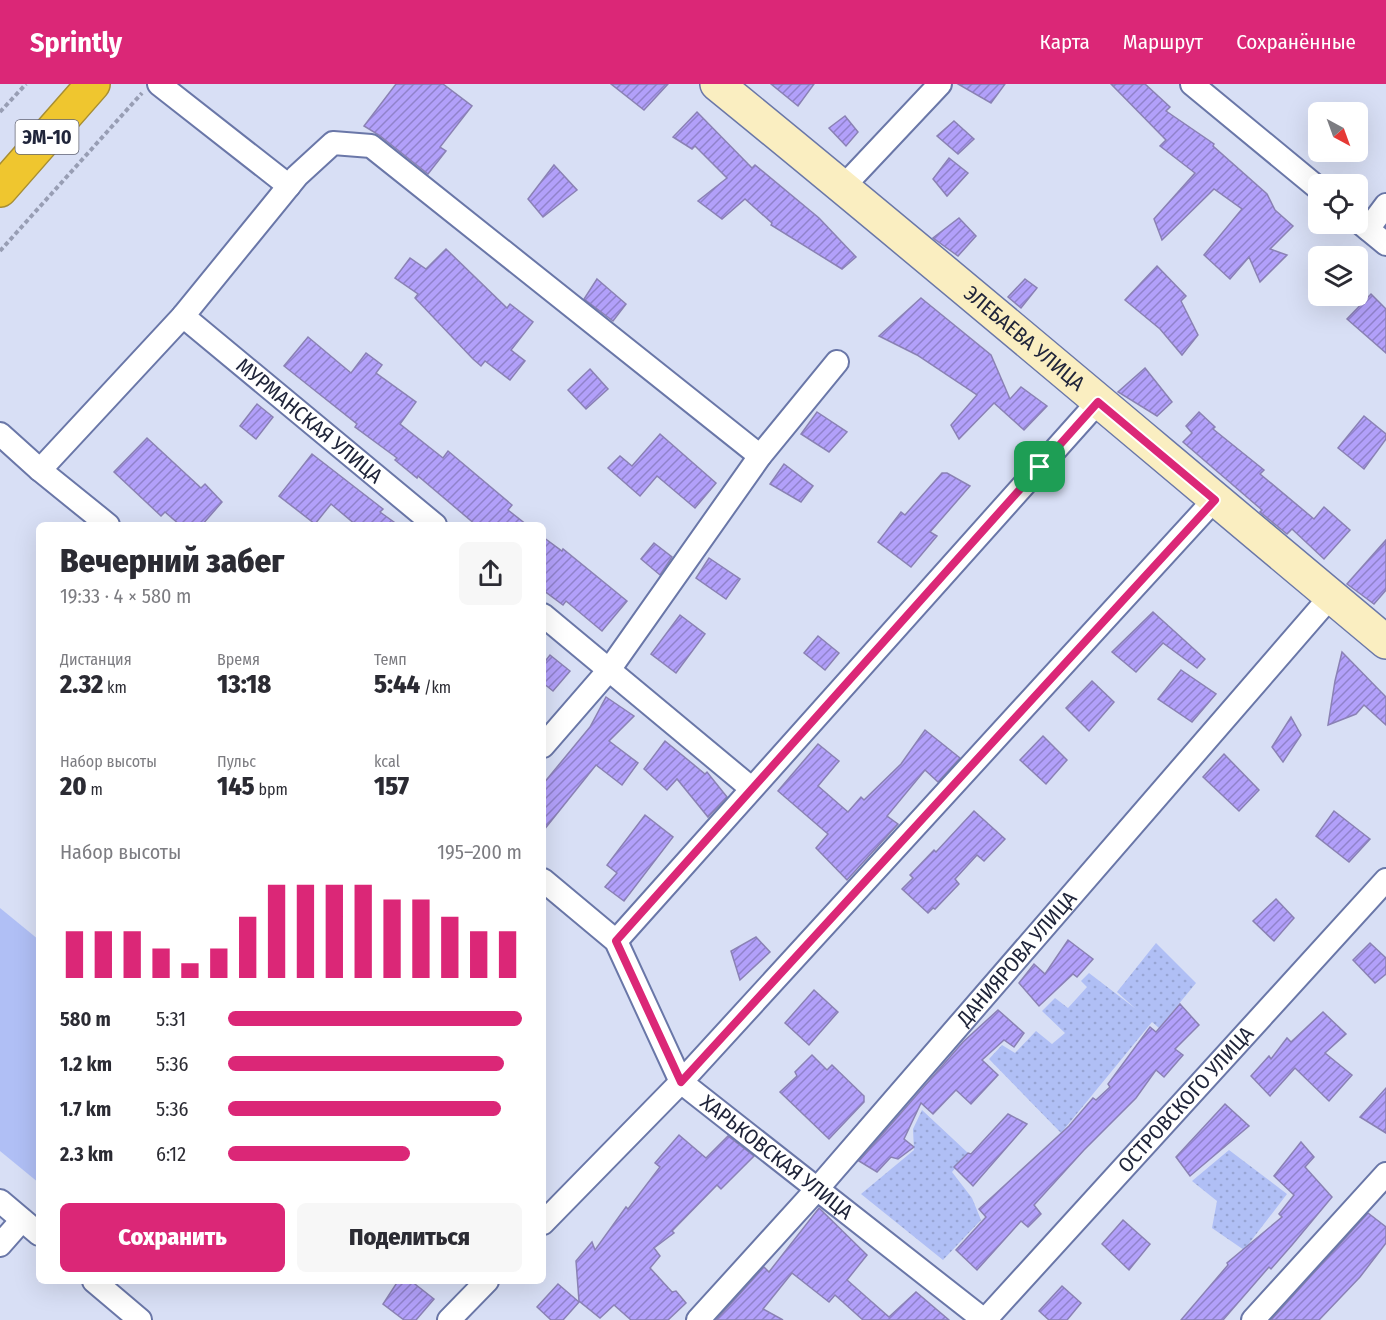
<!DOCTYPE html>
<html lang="ru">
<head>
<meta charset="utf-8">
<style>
	body { margin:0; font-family:"Fira Sans Condensed",sans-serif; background:#f7f7f7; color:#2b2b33; height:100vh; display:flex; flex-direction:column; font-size:22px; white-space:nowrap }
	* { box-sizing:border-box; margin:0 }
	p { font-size:20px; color:#7c7c81 }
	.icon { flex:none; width:33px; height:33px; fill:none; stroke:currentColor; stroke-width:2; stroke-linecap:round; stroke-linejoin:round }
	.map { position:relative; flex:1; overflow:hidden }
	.panel { position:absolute; left:36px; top:438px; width:510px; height:762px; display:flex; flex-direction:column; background:#fff; border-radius:9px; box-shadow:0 6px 24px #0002 }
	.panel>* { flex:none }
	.needle { width:39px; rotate:139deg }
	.tools { position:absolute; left:1308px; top:18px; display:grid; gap:12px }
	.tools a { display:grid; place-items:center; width:60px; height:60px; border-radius:9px; background:#fff; box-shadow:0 6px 24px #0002; font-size:30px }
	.pin { position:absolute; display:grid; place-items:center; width:51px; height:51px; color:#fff; margin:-26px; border-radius:12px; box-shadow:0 3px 9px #0006 }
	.round { display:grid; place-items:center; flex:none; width:63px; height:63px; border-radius:9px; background:#f7f7f7 }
	.head { display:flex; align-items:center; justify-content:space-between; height:102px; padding:0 24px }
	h1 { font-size:33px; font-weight:800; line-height:45px }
	.figures { display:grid; grid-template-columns:repeat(3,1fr); gap:9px; height:102px; padding:6px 24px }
	.figures div { display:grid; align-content:center }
	.figures b { font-size:26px; font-weight:800 }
	.figures small { font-size:16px; font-weight:400 }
	.figures p { font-size:16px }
	.chart { height:168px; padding:12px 24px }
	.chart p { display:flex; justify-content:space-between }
	.chart svg { width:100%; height:108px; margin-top:6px; stroke:#db2777; stroke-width:6 }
	.action { display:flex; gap:12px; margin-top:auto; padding:12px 24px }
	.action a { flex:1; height:69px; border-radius:9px; background:#db2777; color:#fff; font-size:24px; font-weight:800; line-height:69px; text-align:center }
	.action a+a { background:#f7f7f7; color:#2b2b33 }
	ul { padding:0 24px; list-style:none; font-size:20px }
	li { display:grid; grid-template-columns:96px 72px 1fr; align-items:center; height:45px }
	li i { height:15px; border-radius:8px; background:#db2777 }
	header { display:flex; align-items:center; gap:36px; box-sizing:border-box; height:84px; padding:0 30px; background:#db2777; color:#fff }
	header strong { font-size:28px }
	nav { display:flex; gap:33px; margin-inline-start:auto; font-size:21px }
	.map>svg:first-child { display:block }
</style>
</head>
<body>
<header>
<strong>Sprintly</strong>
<nav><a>Карта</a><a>Маршрут</a><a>Сохранённые</a></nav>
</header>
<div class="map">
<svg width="1386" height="1236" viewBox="0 0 1386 1236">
	<defs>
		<pattern id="garden-dots" width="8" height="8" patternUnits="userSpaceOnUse" patternTransform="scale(1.5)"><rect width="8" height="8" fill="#b0bff5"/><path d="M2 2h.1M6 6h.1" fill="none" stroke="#97a4d3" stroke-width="1.8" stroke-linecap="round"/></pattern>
		<pattern id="building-hatch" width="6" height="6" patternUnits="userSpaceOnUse" patternTransform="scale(1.5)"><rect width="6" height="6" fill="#b2a0fa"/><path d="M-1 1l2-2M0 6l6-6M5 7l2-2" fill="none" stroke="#9082cb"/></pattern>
	</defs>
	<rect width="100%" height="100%" fill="#d8dff5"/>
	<path fill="#b0bff5" d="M0,824L39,856V1099L0,1067Z"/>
	<g fill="url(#garden-dots)">
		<path d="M1156,859L1196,899L1159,944L1152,938L1061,1049L989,975L1002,961L1015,969L1036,947L1052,960L1065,949L1042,927L1055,914L1068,924L1087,903L1081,897L1089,889L1136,925L1117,908Z"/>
		<path d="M922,1026L968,1069L952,1088L972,1114L981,1136L943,1176L861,1110L914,1066L913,1045Z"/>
		<path d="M1229,1066L1287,1110L1244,1166L1212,1144L1217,1117L1192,1097Z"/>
	</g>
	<g fill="url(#building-hatch)" stroke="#8a81b4" stroke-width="1.5">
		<path d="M396,0H443L472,22L440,63L446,67L428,90L379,51L364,42Z"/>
		<path d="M611,0H668L644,26Z"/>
		<path d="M771,0H814L798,22Z"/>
		<path d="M958,0H1005L991,19Z"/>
		<path d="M1111,0H1145L1170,23L1166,27L1214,60L1213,62L1267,110L1275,126L1293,142L1270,165L1287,171L1260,198L1249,173L1230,195L1204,171L1242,125L1214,105L1162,156L1154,135L1195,89L1160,62L1166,56Z"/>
		<path d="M697,28L752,84L755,81L819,134L856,173L842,185L771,141L772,139L745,115L722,135L698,117L727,94L695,62L692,65L673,53Z"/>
		<path d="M845,32L858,48L846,62L829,44Z"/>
		<path d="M954,37L974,55L958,70L937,52Z"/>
		<path d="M949,74L968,89L947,112L933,95Z"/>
		<path d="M554,81L577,106L543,133L528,115Z"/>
		<path d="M959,134L976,152L958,172L933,154Z"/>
		<path d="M446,165L507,224L510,220L533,238L511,266L525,277L510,296L485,277L481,282L473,275L415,214L418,210L395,194L410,174L426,185Z"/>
		<path d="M1157,182L1186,212L1181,217L1198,251L1182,271L1160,245L1125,216Z"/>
		<path d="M597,195L626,220L613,237L584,215Z"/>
		<path d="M1025,195L1037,204L1021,224L1008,213Z"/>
		<path d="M1371,210L1386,225V269L1347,235Z"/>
		<path d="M921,214L991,271L1010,315L1021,303L1047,322L1024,346L994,319L959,355L951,341L977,311L917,271L879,252Z"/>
		<path d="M308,253L351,289L366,269L382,281L376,289L416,318L400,340L443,374L448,367L512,421L508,426L527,441H476L418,392L417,394L395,376L397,374L355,343L357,340L284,282Z"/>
		<path d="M1145,284L1172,318L1157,332L1118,308Z"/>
		<path d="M590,285L608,305L586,325L568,306Z"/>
		<path d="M257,320L273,333L256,355L240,342Z"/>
		<path d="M817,328L847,348L829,368L801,350Z"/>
		<path d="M1199,328L1215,343L1213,345L1264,386L1260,390L1314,435L1324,423L1350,446L1324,475L1292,445L1287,450L1282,446L1260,428L1262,426L1183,358L1192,349L1186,342Z"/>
		<path d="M1364,332L1386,350V355L1364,385L1338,364Z"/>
		<path d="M660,350L716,399L695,424L657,392L640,412L608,384L620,372L632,382Z"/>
		<path d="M147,354L201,404L205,400L222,418L202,441H180L165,428L161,432L114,388Z"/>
		<path d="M312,370L383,425L380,428L398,441H356L331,420L315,440L279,412Z"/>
		<path d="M784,380L813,402L801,418L770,400Z"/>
		<path d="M942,389H947L970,402L930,448L937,452L911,483L878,458L901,428L905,431Z"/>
		<path d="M543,453L562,467L563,465L627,517L602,547L566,517L563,521L543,506Z"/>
		<path d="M1386,456V506L1374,520L1347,500Z"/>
		<path d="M654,459L672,473L660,491L641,475Z"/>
		<path d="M709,474L740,495L726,515L696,494Z"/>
		<path d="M1153,528L1205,575L1197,584L1163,559L1136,588L1112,568Z"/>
		<path d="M680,531L705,550L676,589L651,570Z"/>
		<path d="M818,552L839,569L825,586L804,569Z"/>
		<path d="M1342,568L1386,613V641L1364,621L1356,630L1328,641L1335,597Z"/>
		<path d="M550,571L570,587L553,607L543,599V580Z"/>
		<path d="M1181,586L1216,610L1192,638L1158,615Z"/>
		<path d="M1092,597L1114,618L1089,647L1066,624Z"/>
		<path d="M606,613L634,632L609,657L638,679L622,701L596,681L543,747V700L590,643Z"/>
		<path d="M1291,633L1301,651L1283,678L1272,663Z"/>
		<path d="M925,646L960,674L938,698L925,686L887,732L898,740L847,796L816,764L828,750L778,707L818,660L839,677L818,702L848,728L861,713L864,716L901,680Z"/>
		<path d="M1043,652L1067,676L1046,700L1020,676Z"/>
		<path d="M665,657L705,690L707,688L727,713L708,733L677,695L667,706L644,685Z"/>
		<path d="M1224,670L1259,706L1239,727L1203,693Z"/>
		<path d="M974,727L1005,755L984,777L977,771L955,795L959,800L935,825L933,824L928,829L902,805L913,794L910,791L934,766L936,768Z"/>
		<path d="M1334,727L1370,755L1349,778L1316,752Z"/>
		<path d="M645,731L673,753L624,817L605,803L617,789L607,781Z"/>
		<path d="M1276,815L1294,834L1274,857L1253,837Z"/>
		<path d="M756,853L770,868L740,896L731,867Z"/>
		<path d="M1068,856L1093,875L1077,893L1073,890L1039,922L1019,899L1034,880L1045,890Z"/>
		<path d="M1370,859L1386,874V890L1375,899L1353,876Z"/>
		<path d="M814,906L838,928L809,961L785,939Z"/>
		<path d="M1180,920L1199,941L1175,965L1183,971L1164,993L1156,986L1136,1014L1084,1066L1034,1121L1041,1130L1028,1143L1021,1137L977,1186L956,1166L986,1133L979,1125L1069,1042L1093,1014L1096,1016L1110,1003L1108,1000L1150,943L1156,948Z"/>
		<path d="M998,926L1024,949L1014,963L1004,956L982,976L998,991L971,1020L956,1006L933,1030L921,1019L904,1055L914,1063L898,1075L891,1073L877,1088L859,1077L963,958Z"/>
		<path d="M1323,928L1346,950L1325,969L1352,991L1329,1017L1295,984L1270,1012L1251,992L1269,972L1271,975L1287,954L1291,958Z"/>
		<path d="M812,971L827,986L832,981L864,1012V1018L829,1055L780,1008L797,992L795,988Z"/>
		<path d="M1386,1004V1049L1360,1033Z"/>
		<path d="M1225,1020L1249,1042L1190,1092L1176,1073Z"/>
		<path d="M1008,1030L1027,1040L973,1102L954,1083L968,1069L971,1070Z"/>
		<path d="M679,1051L706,1074L728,1052L754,1072L721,1105L717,1101L672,1147L674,1149L654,1164L660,1172L650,1184L672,1208L676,1207L686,1219L668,1236H631L614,1221L600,1234L579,1217L576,1177L592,1158L595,1166L626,1123L628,1125L660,1083L655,1079Z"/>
		<path d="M1301,1058L1314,1073L1305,1083L1332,1113L1292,1161L1271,1185L1269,1183L1223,1236H1181L1228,1181L1227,1179L1282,1133L1279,1130L1294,1111L1274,1092Z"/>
		<path d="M819,1124L867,1171L847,1196L889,1233L916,1208L949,1236H863L835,1211L829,1218L792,1189L763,1225L783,1236H716L764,1183L769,1188Z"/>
		<path d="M1368,1129L1386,1143V1159L1360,1193L1319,1236H1271Z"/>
		<path d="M1123,1136L1150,1160L1129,1186L1102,1160Z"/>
		<path d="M398,1197H411L434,1215L416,1236H404L383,1220Z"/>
		<path d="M558,1200L579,1218L563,1236H551L537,1223Z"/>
		<path d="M1062,1202L1081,1219L1067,1236H1049L1039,1227Z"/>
	</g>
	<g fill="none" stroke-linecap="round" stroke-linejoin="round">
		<g stroke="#6a77a8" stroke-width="26">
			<g id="street">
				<path d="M159,0L289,102"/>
				<path d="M1192,0L1318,104"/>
				<path d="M843,103L940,0"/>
				<path d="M1358,137L1386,160"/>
				<path d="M1368,145L1386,121"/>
				<path id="s1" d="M183,232L435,441"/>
				<path d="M0,350L40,386L108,441"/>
				<path d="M40,386L183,232L297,92L333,59L371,62L760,372"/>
				<path d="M543,531L751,704"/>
				<path d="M543,662L609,586L760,372L837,278"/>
				<path id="s2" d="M543,796L616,857L681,998L984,1236"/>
				<path d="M616,857L1098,318"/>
				<path d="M0,1117L39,1150"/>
				<path d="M543,1139L681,998L1215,415"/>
				<path d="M0,1161L22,1136"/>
				<path d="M94,1197L140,1236"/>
				<path d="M449,1236L487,1197"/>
				<path id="s3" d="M698,1236L818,1104L1331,512"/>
				<path id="s4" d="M985,1236L1386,796"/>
				<path d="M1253,1236L1386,1090"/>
			</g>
		</g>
		<g stroke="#6a77a8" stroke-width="36">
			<g id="secondary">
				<path id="s5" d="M717,0C942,183 1163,372 1386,558"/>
			</g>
		</g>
		<g stroke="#a78e33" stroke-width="36">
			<path id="highway" d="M0,106L93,0"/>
		</g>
		<g stroke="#989eb4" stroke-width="4" stroke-dasharray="4.5 3" stroke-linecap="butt">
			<path d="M0,28L26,0"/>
			<path d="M0,167L142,9"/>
		</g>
		<use href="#street" stroke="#fff" stroke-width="22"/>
		<use href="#secondary" stroke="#faeec1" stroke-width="33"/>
		<use href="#highway" stroke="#efc62f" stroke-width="33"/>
	</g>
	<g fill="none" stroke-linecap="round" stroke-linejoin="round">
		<g stroke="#fff" stroke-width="12">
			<path id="route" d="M1098,318L1215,416L681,998L616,857Z"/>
		</g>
		<use href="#route" stroke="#db2777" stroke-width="8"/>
	</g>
	<g text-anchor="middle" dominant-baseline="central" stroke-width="4.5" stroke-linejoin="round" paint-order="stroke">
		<rect fill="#fff" stroke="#636675" stroke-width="1.5" x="15.5" y="36" width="63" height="34" rx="4.5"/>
		<g font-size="20" font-weight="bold" fill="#20253a">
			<text x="47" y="53">ЭМ-10</text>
		</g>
		<g font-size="21" fill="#20253a" stroke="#fff">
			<text stroke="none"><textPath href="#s5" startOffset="399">ЭЛЕБАЕВА УЛИЦА</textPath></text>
			<text stroke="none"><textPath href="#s1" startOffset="164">МУРМАНСКАЯ УЛИЦА</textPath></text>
			<text stroke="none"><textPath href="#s3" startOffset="482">ДАНИЯРОВА УЛИЦА</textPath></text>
			<text stroke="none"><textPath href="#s4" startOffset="298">ОСТРОВСКОГО УЛИЦА</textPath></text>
			<text stroke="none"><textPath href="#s2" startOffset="372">ХАРЬКОВСКАЯ УЛИЦА</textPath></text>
		</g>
	</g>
</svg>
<div class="tools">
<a><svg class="needle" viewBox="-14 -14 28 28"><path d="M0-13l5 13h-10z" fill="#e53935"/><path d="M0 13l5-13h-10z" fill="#7c7c81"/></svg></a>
<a><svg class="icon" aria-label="locate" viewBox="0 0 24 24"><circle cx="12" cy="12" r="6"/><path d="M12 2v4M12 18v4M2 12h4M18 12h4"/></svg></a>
<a><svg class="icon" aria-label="layers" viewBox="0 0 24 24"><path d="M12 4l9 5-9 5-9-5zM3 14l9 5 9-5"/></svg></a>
</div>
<div class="pin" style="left:1040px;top:383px;background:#1e9e55"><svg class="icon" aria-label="arrive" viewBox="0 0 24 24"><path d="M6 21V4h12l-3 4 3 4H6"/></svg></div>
<section class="panel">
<div class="head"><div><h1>Вечерний забег</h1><p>19:33 · 4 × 580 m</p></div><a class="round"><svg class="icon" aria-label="share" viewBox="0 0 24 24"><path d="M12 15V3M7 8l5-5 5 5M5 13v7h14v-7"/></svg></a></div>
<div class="figures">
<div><p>Дистанция</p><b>2.32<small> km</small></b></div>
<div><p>Время</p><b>13:18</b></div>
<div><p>Темп</p><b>5:44<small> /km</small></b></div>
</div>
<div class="figures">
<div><p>Набор высоты</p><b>20<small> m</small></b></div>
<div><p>Пульс</p><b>145<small> bpm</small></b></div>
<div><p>kcal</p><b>157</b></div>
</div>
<div class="chart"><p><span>Набор высоты</span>195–200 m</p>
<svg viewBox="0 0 160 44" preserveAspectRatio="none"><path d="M5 44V25M15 44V25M25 44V25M35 44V32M45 44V38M55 44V32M65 44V19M75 44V6M85 44V6M95 44V6M105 44V6M115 44V12M125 44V12M135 44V19M145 44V25M155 44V25"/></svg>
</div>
<ul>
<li><b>580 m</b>5:31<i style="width:100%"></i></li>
<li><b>1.2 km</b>5:36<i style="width:94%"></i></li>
<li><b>1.7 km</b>5:36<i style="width:93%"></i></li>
<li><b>2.3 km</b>6:12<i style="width:62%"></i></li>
</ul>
<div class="action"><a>Сохранить</a><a>Поделиться</a></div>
</section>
</div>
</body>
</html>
